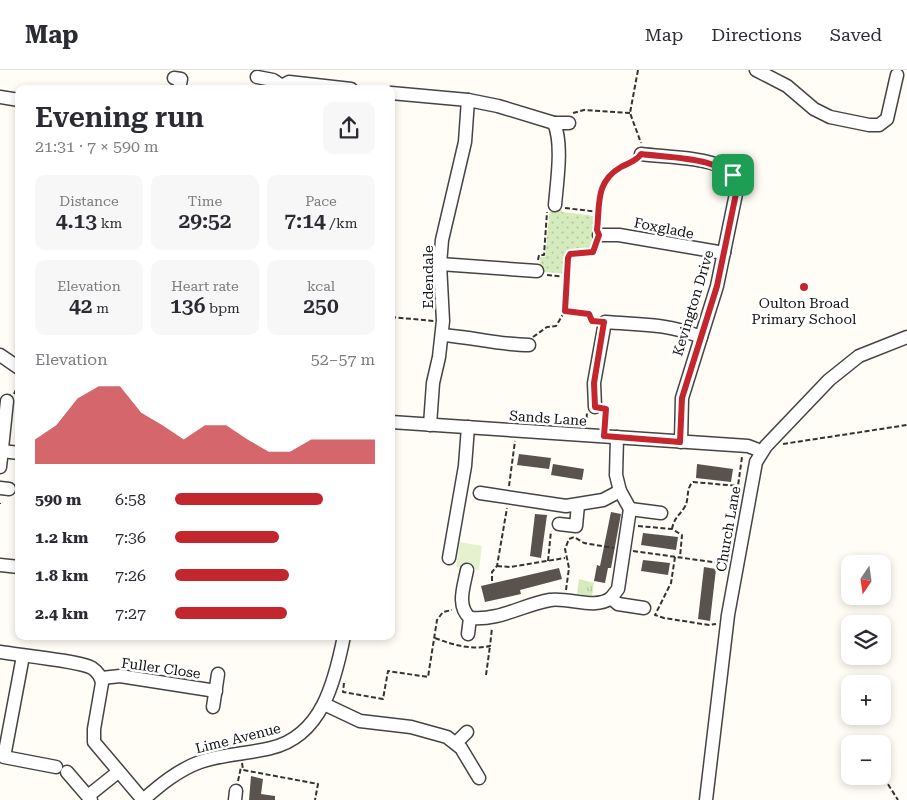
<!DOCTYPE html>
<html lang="en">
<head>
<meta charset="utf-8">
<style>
	body { margin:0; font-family:"Roboto Serif",serif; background:#f7f7f7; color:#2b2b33; height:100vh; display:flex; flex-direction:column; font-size:19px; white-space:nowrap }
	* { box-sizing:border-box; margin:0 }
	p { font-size:16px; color:#7c7c81 }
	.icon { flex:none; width:28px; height:28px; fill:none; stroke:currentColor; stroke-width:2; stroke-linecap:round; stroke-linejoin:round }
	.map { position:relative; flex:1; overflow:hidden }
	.side { position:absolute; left:15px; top:15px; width:380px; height:555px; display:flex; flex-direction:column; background:#fff; border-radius:10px; box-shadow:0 2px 8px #0003 }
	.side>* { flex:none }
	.needle { width:32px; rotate:193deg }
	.tools { position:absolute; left:841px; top:485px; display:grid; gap:10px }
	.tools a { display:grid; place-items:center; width:50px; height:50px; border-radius:10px; background:#fff; box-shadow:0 2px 8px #0003; font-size:25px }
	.pin { position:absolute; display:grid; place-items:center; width:42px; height:42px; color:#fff; margin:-21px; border-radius:10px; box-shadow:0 2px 8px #0006 }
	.round { display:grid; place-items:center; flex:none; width:52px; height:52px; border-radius:10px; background:#f7f7f7 }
	.head { display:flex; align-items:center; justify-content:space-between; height:85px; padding:0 20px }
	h1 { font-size:28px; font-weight:600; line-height:38px }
	.stats { display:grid; grid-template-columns:repeat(3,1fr); gap:8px; height:85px; padding:5px 20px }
	.stats div { display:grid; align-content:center; border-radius:10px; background:#f7f7f7; text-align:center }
	.stats b { font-size:21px; font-weight:600 }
	.stats small { font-size:14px; font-weight:400 }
	.stats p { font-size:14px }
	.chart { height:140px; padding:10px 20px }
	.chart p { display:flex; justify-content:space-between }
	.chart svg { width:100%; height:90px; margin-top:5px; fill:#c4262e; opacity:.7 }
	ul { padding:0 20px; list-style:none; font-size:16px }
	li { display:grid; grid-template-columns:80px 60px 1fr; align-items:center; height:38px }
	li i { height:12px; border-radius:6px; background:#c4262e }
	header { display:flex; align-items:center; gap:30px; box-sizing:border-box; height:70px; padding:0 25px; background:#fff; border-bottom:1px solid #e1e1e2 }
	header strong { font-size:24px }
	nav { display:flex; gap:28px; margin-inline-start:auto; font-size:18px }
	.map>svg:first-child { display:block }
</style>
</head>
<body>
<header>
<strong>Map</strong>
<nav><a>Map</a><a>Directions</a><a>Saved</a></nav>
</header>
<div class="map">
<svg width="907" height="730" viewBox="0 0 907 730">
	<defs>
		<pattern id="grass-dots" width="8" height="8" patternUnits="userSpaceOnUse" patternTransform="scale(1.25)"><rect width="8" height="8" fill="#d5ebbd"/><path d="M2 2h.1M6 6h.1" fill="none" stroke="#b6c8a1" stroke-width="1.8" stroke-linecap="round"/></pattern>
		<pattern id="park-tufts" width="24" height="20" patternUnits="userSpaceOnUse" patternTransform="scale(1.25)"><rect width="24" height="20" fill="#d5ebbd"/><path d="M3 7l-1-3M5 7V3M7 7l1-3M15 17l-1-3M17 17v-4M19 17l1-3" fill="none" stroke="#b6c8a1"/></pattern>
	</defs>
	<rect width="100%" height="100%" fill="#fffdf5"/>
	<path fill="url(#grass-dots)" d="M550,137L561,138L562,142L595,146L592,179L587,182L569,181L566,188L565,204L539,201L540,187H545Z"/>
	<path fill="url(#park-tufts)" d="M579,509L594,513L592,526L577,524Z"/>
	<path fill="#e6f2cf" d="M460,472L482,476L479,500L456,497Z"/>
	<g fill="#5a524d">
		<path d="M519,384L551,388L549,399L517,395Z"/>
		<path d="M553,394L584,399L582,410L551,405Z"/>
		<path d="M697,394L733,399L731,412L696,408Z"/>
		<path d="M611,442L621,444L611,498H608L605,513L594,511L597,495L600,496Z"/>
		<path d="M535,444L547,445L541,488L530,486Z"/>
		<path d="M643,463L678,467L676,480L641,475Z"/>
		<path d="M643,490L670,493L668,505L641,501Z"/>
		<path d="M704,497L716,499L710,551L698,549Z"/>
		<path d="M559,498L562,509L520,520L521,524L485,532L481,516Z"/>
		<path d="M251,706L263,709L261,724L275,726V730H249Z"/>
	</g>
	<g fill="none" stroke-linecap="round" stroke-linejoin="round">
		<g stroke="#444" stroke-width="15">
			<g id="minor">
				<path d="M756,0L787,16L814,39L830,47L869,55H879L887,49L897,5"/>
				<path d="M257,7L273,10L282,16L289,12L351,19"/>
				<path d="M174,8L181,9L179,19"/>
				<path d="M391,23L468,30L498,36L554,53C563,74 557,111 555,135"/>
				<path d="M0,27L19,30"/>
				<path d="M554,53H569"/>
				<path d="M641,84C665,87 701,87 723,97C730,101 735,107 738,114L717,216L682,328L681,372"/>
				<path d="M733,105L742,95"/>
				<path d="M599,165H619L724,183"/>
				<path d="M440,194L537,201"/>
				<path d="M442,265C472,267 500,275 529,275"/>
				<path d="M0,285L19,298"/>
				<path d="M595,337L594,313L605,252C641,255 665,253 701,267"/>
				<path d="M391,352L748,376L761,381"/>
				<path d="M430,355L433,313L439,287L443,251L440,194L442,170L465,72L468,30"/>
				<path d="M2,381L19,383"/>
				<path d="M0,397L7,331"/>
				<path d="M0,418L9,419"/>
				<path d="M480,423L566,436L603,430L620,421"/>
				<path d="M630,439L661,443"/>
				<path d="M559,454L576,456L578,435"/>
				<path d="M449,488L465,396L468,357"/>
				<path d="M0,495L19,497"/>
				<path d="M467,500C464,516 456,536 470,548"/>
				<path d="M611,528L618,519L630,439L620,421L616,405L617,367"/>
				<path d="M468,564L470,548C499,551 522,535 550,530C569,527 595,540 611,528L618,534L644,538"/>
				<path d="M0,582C18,585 80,591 92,598C98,602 101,607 102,613L94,659V672L143,730"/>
				<path d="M23,586L4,687L56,697"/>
				<path d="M102,608L120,606L216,621"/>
				<path d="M324,634L360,651L411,657L447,667L461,678L479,708"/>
				<path d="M213,637L218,604"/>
				<path d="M456,673L467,662"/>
				<path d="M67,702L91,730"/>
				<path d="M88,726L118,702"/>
				<path d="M143,730C160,715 178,700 200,692C223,684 247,684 271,678C322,666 335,611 344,566"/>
				<path d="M235,730L236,721"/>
				<path d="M706,730L728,545L756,392L766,376L829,310L859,286L907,267"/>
			</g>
		</g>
		<g stroke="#333" stroke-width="2" stroke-dasharray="5 2.5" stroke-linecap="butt">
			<path d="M638,0L630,43L641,73"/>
			<path d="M573,43L584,40L630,43"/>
			<path d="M565,138L599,142L598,156"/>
			<path d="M599,142C602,115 604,100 633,91"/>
			<path d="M538,190L539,185H544L547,142"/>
			<path d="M547,205L567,207"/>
			<path d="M565,241L589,244L592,251"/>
			<path d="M391,247L434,251"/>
			<path d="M533,267L547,257L556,256L565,241L570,184L593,182L596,175"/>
			<path d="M14,324L19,313"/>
			<path d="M586,356L587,343"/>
			<path d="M605,357V339"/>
			<path d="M783,374L907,355"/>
			<path d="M509,416L515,371"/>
			<path d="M0,433V434"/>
			<path d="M638,456L672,459L682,465L680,487"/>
			<path d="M672,459C674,448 678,447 684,438C690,430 685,419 693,412L738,416"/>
			<path d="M732,459L742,387"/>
			<path d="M633,481L727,494"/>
			<path d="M675,487L671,513L655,545L664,548L709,555L716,554"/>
			<path d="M548,491L551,461"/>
			<path d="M497,496L510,497L565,488"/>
			<path d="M492,511V502L497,496L507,438"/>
			<path d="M566,520L569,498L565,479L569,469L574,467L584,473L614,478"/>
			<path d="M435,568C453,575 471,580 490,576L492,558"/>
			<path d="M486,605L490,576"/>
			<path d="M344,613L343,622L383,629L388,601L428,607L437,550L443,542L452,540"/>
			<path d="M242,693L243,700L318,714L315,730"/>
			<path d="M884,708L898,730"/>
			<path d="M238,711L241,697"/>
		</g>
		<use href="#minor" stroke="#fff" stroke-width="12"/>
	</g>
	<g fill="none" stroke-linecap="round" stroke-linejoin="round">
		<g stroke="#fff" stroke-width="10">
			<path id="route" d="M641,84C670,88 723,86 738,114L717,216L682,328L680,372L604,366L606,339L595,337L594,313L604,252L592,251L589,244L565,241L568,188L570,184L593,182L599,165L597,160C600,134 595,112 621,97C628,93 637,91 641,84Z"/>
		</g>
		<use href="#route" stroke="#c4262e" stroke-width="6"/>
	</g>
	<circle fill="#c4262e" stroke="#fff" stroke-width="2" cx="804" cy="217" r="5"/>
	<g text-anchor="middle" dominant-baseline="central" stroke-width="5" stroke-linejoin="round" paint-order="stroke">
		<g font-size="14" fill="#111" stroke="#fff">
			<text transform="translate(664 158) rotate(11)">Foxglade</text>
			<text transform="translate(428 207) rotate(-90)">Edendale</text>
			<text transform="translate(693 233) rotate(-73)">Kevington Drive</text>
			<text transform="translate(548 348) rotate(4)">Sands Lane</text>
			<text transform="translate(728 459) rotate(-80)">Church Lane</text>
			<text transform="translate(161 598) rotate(8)">Fuller Close</text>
			<text transform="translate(238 668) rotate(-14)">Lime Avenue</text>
		</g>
		<g font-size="14" fill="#111" stroke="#fff">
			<text x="804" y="233">Oulton Broad<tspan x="804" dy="16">Primary School</tspan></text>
		</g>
	</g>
</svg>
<div class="tools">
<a><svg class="needle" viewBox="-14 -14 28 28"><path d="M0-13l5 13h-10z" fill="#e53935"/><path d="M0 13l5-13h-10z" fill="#7c7c81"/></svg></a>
<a><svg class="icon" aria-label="layers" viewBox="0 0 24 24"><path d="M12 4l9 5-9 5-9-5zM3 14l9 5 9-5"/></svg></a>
<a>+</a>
<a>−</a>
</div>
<div class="pin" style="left:733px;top:105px;background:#1e9e55"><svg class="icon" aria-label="arrive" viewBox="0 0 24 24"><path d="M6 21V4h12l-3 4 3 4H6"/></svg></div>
<section class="side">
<div class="head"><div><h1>Evening run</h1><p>21:31 · 7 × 590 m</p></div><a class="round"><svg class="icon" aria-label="share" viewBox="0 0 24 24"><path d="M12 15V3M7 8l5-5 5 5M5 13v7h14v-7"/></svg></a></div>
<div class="stats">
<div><p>Distance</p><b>4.13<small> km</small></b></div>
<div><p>Time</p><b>29:52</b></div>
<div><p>Pace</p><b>7:14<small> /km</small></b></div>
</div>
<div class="stats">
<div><p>Elevation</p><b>42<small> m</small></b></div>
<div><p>Heart rate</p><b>136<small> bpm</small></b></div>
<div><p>kcal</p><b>250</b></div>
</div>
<div class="chart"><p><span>Elevation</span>52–57 m</p>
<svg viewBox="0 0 160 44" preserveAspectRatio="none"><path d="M0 44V32L10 25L20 12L30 6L40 6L50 19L60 25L70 32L80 25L90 25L100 32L110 38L120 38L130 32L140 32L150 32L160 32V44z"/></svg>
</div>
<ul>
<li><b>590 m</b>6:58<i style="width:74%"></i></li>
<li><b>1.2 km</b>7:36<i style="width:52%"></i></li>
<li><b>1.8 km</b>7:26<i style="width:57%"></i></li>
<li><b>2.4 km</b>7:27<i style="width:56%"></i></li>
</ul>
</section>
</div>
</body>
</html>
